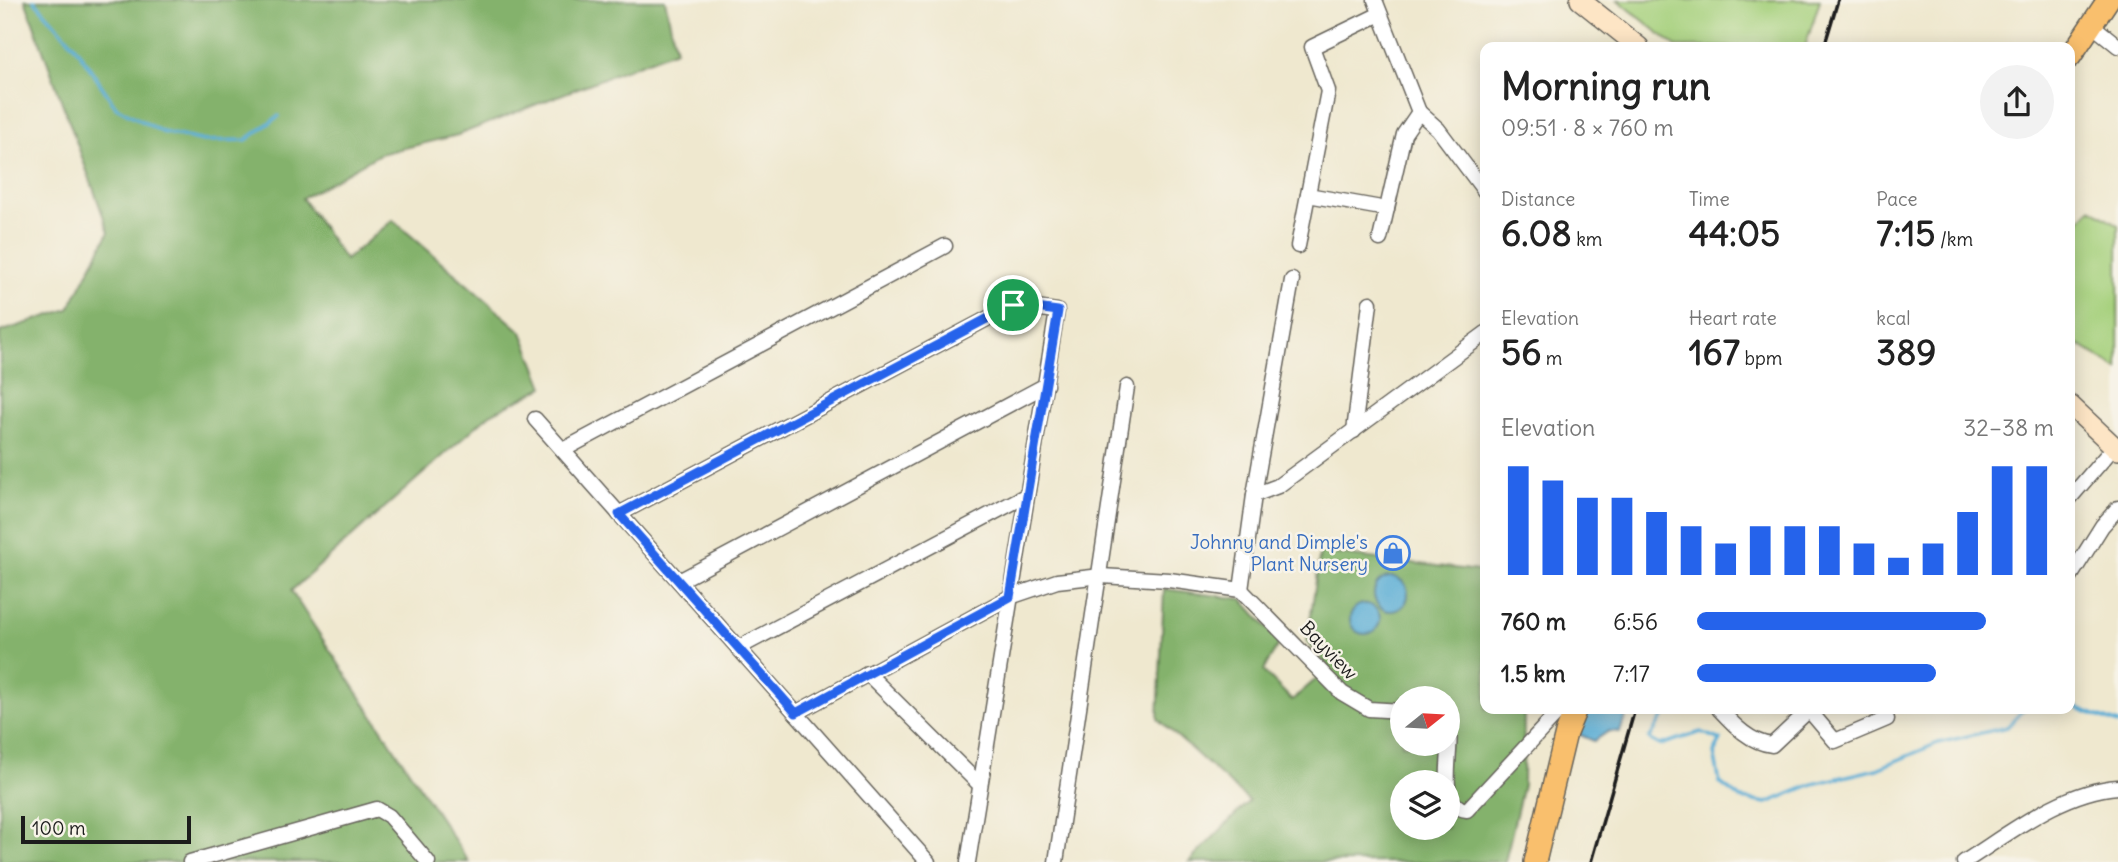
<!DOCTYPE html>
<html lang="en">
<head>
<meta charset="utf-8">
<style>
	body { margin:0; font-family:Delius,sans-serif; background:#f2f2f2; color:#222; height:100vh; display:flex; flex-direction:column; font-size:26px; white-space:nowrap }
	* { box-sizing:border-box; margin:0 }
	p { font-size:23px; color:#767676 }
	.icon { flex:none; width:38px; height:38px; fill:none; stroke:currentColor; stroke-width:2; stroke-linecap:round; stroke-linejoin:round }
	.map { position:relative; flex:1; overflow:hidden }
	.panel { position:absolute; left:1480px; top:42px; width:595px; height:672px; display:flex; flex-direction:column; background:#fff; border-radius:14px; box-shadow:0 4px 18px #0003 }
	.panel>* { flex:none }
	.needle { width:46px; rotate:72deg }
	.buttons { position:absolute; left:1390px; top:686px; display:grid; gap:14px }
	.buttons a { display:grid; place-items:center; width:70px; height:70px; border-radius:50%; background:#fff; box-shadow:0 4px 18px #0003; font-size:35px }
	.scale { position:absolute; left:21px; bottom:18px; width:170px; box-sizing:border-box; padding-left:7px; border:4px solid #1c1c1c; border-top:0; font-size:19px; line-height:24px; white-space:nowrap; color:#1c1c1c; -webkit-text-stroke:5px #f7f3e8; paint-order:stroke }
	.pin { position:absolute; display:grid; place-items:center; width:60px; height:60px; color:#fff; margin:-30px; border:4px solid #fff; border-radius:50%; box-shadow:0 2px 7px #0007 }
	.round { display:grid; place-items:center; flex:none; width:74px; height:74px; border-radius:37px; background:#f2f2f2 }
	.summary { display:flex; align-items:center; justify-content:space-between; height:119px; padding:0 21px }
	h1 { font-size:38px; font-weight:800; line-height:52px }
	.figures { display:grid; grid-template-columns:repeat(3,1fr); gap:10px; height:119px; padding:7px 21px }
	.figures div { display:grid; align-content:center }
	.figures b { font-size:35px; font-weight:800 }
	.figures small { font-size:19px; font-weight:400 }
	.figures p { font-size:19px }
	.chart { height:196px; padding:14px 21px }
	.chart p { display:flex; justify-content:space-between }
	.chart svg { width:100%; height:126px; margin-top:7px; stroke:#2563eb; stroke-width:6 }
	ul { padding:0 21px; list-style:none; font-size:23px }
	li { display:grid; grid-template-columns:112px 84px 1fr; align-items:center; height:52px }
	li i { height:18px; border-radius:9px; background:#2563eb }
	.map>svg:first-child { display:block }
</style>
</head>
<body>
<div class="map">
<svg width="2118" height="862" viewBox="0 0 2118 862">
	<rect width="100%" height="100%" fill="#f7f3e8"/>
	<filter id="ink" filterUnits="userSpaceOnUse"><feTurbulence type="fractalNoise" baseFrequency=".0143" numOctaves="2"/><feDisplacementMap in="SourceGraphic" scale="14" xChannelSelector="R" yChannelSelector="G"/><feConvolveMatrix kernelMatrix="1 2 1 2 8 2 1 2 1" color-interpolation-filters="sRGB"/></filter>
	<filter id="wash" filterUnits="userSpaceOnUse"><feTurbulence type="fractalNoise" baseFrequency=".00686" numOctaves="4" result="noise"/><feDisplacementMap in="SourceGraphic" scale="28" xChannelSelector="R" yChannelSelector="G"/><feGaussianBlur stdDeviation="1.57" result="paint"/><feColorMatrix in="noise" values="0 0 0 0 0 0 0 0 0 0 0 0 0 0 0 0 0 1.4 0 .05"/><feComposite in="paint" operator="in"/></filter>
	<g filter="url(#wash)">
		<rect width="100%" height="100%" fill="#efe8cf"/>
		<g fill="#a5d07c" stroke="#60764c" stroke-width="2">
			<path d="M1618,0H1820L1805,47H1676Z"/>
			<path d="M2091,208L2118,225V369L2070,339V231Z"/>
		</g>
		<g fill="#84b26c" stroke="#506744" stroke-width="2" fill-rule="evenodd">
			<path d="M25,0H665L676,50L458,135L380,154L302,198L345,260L393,220L522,332L544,387L490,414L291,591L469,862H0V332L69,309L109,232Z"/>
			<path d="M1320,552L1486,572V709H1524L1523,785L1505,862H1189L1249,801L1158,719L1164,589L1242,599L1280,642L1263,671L1292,700L1329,668L1307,642ZM1402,698H1447V744H1402ZM1402,782H1447V828H1402Z"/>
		</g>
		<g fill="#5aadd5" stroke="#3b6478" stroke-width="2">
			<circle cx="1391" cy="594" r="17"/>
			<circle cx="1365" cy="619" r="15"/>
			<path d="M1587,709H1628L1620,732L1609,731L1594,741L1578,734Z"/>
		</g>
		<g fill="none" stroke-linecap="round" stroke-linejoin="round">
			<g stroke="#5aadd5" stroke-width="3.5">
				<path d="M34,0L74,45L116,107L162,132L204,141L246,140L279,116"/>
				<path d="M2070,705L2118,724"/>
				<path d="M1668,709L1649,739L1660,745L1701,732L1721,740L1714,753L1720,783L1741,799L1767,803L1813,784L1877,769L1938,743L2007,727L2024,709"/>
			</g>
		</g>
	</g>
	<g filter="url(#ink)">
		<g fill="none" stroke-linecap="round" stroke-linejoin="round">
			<g stroke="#66635b" stroke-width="17">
				<g id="minor">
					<path d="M1375,0L1419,112L1404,134L1380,239"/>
					<path d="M2092,25L2118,46"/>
					<path d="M1419,112L1438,129L1486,193"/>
					<path d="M1308,195L1387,209"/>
					<path d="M1298,246L1328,91L1312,47L1380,14"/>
					<path d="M535,419L928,862"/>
					<path d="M1354,431L1370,303"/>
					<path d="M563,450L945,246"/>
					<path d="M1254,495L1278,486L1486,333"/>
					<path d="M2070,498L2107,455"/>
					<path d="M619,514L1013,305L1057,311L968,862"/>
					<path d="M2070,577L2102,526L2118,508"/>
					<path d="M679,581L1046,385"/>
					<path d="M1241,590L1254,495L1292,280"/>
					<path d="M1241,590L1342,693L1369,709L1402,711"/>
					<path d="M738,648L1027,495"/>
					<path d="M867,673L980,785"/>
					<path d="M1719,709C1733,724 1750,743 1772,745L1809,710"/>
					<path d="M1808,709L1835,741L1887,719"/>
					<path d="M796,713L1010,597L1057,581L1101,576L1169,580L1241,590"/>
					<path d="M1447,720C1457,744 1432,806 1467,810L1561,709"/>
					<path d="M190,862L377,809L389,816L428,862"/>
					<path d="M1056,862L1127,387"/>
					<path d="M1964,862C2010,833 2062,791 2118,787"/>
				</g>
			</g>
			<g stroke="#66635b" stroke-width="22">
				<g id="secondary">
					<path d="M1580,0L1639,47"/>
					<path d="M2070,405L2118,450"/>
				</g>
			</g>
			<g stroke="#66635b" stroke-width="24">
				<g id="primary">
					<path d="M2070,57L2108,0"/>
					<path d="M1535,862L1566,733L1576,709"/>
				</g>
			</g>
			<use href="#minor" stroke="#fff" stroke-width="14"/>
			<use href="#secondary" stroke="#fde5c5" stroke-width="19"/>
			<use href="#primary" stroke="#f9bf6d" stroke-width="21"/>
			<g stroke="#1c1c1c" stroke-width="3.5">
				<path d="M1824,47L1838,0"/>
				<path d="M1591,862L1635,709"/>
			</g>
		</g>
	</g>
	<g fill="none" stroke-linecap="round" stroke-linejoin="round" filter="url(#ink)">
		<g stroke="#fff" stroke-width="14">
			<path id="route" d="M1013,305L1058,311L1010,597L796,713L619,514Z"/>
		</g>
		<use href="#route" stroke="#2563eb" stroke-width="9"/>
	</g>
	<defs>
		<g id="shop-ring" transform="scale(1.75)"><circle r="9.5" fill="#f7f3e8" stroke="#3f7fe0" stroke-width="1.5"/><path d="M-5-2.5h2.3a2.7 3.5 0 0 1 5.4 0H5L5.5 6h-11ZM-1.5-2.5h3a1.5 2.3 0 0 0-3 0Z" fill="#3f7fe0"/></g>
	</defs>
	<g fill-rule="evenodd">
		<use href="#shop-ring" x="1393" y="553"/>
	</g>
	<g text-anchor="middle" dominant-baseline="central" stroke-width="5" stroke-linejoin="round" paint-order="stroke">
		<g font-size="19" fill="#366cbe" stroke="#f7f3e8" text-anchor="end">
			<text x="1368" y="542">Johnny and Dimple's<tspan x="1368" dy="22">Plant Nursery</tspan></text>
		</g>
		<g font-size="19" fill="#1c1c1c" stroke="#f7f3e8">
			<text transform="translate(1329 650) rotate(46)">Bayview</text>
		</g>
	</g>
</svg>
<div class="buttons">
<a><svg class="needle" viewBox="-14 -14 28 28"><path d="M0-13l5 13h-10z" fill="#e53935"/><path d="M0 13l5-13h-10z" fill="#767676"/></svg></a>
<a><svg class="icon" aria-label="layers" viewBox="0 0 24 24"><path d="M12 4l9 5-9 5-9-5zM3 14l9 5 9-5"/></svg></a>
</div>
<div class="scale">100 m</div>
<div class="pin" style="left:1013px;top:305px;background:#1e9e55"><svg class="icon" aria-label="arrive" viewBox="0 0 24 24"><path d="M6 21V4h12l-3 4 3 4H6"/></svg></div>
<section class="panel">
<div class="summary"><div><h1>Morning run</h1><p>09:51 · 8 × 760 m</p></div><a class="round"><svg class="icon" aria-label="share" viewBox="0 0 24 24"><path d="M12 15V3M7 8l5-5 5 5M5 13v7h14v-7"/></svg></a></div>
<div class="figures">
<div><p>Distance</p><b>6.08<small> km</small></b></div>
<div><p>Time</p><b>44:05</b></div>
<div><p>Pace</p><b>7:15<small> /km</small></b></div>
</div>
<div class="figures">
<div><p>Elevation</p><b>56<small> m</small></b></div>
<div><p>Heart rate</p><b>167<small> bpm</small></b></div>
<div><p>kcal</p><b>389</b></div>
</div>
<div class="chart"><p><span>Elevation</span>32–38 m</p>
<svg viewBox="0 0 160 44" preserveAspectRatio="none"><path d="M5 44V6M15 44V11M25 44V17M35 44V17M45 44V22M55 44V27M65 44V33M75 44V27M85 44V27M95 44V27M105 44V33M115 44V38M125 44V33M135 44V22M145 44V6M155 44V6"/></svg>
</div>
<ul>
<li><b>760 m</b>6:56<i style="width:81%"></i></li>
<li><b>1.5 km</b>7:17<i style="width:67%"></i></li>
</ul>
</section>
</div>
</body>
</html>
